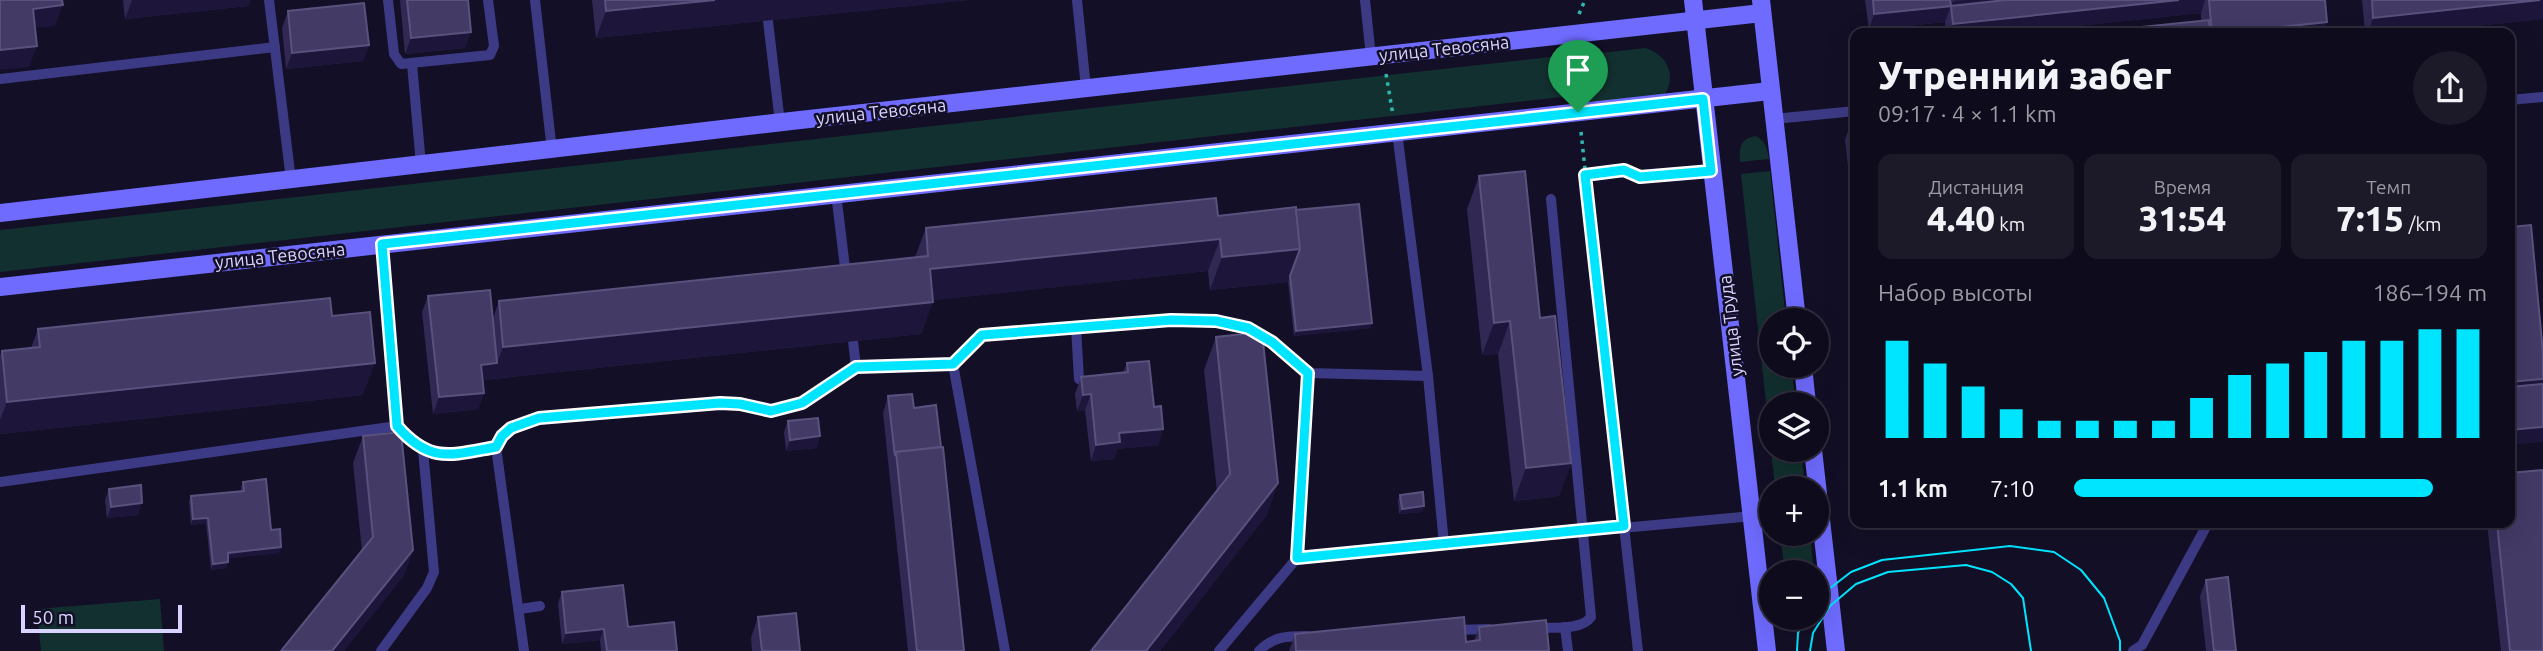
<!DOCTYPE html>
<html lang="ru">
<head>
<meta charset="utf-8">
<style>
	body { margin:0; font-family:Ubuntu,sans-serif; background:#1c1929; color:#f1f3f6; height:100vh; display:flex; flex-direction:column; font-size:26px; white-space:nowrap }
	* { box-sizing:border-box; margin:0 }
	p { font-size:23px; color:#9b9ba3 }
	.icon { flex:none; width:38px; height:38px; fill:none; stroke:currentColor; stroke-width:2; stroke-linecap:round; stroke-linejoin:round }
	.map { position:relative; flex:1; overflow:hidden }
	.drawer { position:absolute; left:1850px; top:28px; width:665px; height:500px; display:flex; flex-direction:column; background:#0e0b1c; border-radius:14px; box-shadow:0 7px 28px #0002,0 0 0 2px #2e2b3b }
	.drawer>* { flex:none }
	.fabs { position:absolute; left:1759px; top:308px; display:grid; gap:14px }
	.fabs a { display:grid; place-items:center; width:70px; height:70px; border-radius:50%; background:#0e0b1c; box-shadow:0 7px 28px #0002,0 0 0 2px #2e2b3b; font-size:35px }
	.scale { position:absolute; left:21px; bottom:18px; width:161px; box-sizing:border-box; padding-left:7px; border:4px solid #d9d4ff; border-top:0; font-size:19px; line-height:24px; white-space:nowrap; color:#d9d4ff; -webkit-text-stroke:5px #130f26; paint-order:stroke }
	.pin { position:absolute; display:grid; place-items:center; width:60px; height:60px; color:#fff; margin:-72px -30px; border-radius:50% 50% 50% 0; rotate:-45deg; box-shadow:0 0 7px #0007 }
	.pin .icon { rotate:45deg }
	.round { display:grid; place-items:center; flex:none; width:74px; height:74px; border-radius:37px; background:#1c1929 }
	.head { display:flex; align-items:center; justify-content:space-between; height:119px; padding:0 28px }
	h1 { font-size:38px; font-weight:800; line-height:52px }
	.stats { display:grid; grid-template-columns:repeat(3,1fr); gap:10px; height:119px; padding:7px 28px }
	.stats div { display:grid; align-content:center; border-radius:14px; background:#1c1929; text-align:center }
	.stats b { font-size:35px; font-weight:800 }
	.stats small { font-size:19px; font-weight:400 }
	.stats p { font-size:19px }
	.chart { height:196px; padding:14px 28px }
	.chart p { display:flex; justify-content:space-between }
	.chart svg { width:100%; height:126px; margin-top:7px; stroke:#00e5ff; stroke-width:6 }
	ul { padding:0 28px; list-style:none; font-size:23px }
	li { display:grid; grid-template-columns:112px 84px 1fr; align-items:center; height:52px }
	li i { height:18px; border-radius:9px; background:#00e5ff }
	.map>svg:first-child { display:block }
</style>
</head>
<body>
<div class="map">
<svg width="2543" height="651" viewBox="0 0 2543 651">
	<rect width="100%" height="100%" fill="#130f26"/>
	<g fill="#12302f">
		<path d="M1646,48C1666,55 1677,74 1665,94L1586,109L1582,55Z"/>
		<path d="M1568,55L1571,96L0,272V230Z"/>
		<path d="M1755,136C1766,140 1767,149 1769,159L1740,162C1739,148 1740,139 1755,136Z"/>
		<path d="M1770,171L1786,320H1771V366H1791L1796,404H1771V448L1741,174Z"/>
		<path d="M1771,450H1801L1805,488H1775Z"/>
		<path d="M1780,534H1810L1814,572H1785Z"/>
		<path d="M160,599L164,651H41L37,609Z"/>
	</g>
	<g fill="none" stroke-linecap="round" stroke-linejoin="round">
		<g stroke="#2fb8b0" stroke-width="3.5" stroke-dasharray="3.5 5" stroke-linecap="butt">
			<path d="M1579,14L1585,0"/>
			<path d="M1572,52L1577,93"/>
			<path d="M1386,74L1393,115"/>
			<path d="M1581,132L1622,511"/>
			<path d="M1586,175L1624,170L1640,177L1695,172"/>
		</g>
		<g stroke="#3d3a85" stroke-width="10">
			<path d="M269,0L291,180"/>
			<path d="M388,0L394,54L401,64L490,55L494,46L488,0"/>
			<path d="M535,0L552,151"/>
			<path d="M1077,0L1086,88"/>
			<path d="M1365,0L1371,57"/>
			<path d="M768,21L780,123"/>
			<path d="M412,64L421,165"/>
			<path d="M0,79L275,47"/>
			<path d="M2510,100L2543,97"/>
			<path d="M1774,119L1855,111"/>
			<path d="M836,193L846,276"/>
			<path d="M382,244L397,426C430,464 451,455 496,447C507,429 520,425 539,418L720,403L740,404L771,411L802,403L856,367L953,364L983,335L1171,320L1216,321L1248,328L1272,342L1308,373L1428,376L1397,132"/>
			<path d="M1076,327L1079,379"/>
			<path d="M853,341L856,367"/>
			<path d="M953,364L1005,651"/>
			<path d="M1428,376L1444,544"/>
			<path d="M496,447L524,651"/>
			<path d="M0,482L397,426"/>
			<path d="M1624,526L1638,651"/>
			<path d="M1297,558L1308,373"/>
			<path d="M520,609L540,606"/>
			<path d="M1565,627L1568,651"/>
			<path d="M1535,628C1552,627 1581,631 1591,617L1551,199"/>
			<path d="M1455,630L1489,629"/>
			<path d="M381,651L427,588L434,572L423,450"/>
			<path d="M1219,651L1297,558L1753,516"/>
			<path d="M1259,651C1274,636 1287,636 1307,636"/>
			<path d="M2133,651L2142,645L2208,523"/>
		</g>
		<g stroke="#6f6bff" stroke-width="18">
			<path d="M1693,0L1767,651"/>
			<path d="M1761,0L1797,320"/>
			<path d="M0,213L800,120L1762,13"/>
			<path d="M0,287L1770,91"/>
			<path d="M1803,366L1807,404"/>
			<path d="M1813,450L1836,651"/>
		</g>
		<g stroke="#00e5ff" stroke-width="2">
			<path d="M1816,602L1829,589L1851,572L1882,560L2010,546L2054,552L2081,570L2104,598L2120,641V651"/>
			<path d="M1797,651L1798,633L1805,618"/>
			<path d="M1810,651L1813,633L1830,606L1856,584L1888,572L1966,565L1992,572L2011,584L2023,598L2031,651"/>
		</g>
	</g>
	<g fill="#312854">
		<path d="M123,0H250L248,6L125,19Z"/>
		<path d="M400,0H468L465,48L405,54Z"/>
		<path d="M592,0H968L596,38Z"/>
		<path d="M1865,0H2325L2323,33H2083L2201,21V13L2011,33H1946L1945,22L1869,30Z"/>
		<path d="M2362,0H2543V19L2412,33H2365Z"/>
		<path d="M288,11L369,45L363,61L286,69L282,28Z"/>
		<path d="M1852,119H1855V228L1845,140Z"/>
		<path d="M1479,176L1540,318L1571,463L1559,496L1514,501L1498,354L1482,355L1467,209Z"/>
		<path d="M1296,210L1372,323L1370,328L1294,336L1288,282L1210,290L1208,271L933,300L921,334L483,380L484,393L478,409L433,414L422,312L428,296L493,318L499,301L915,257L926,228L1218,216Z"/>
		<path d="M332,316L363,395L0,434V355L2,351L31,348L38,329Z"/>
		<path d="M1216,337L1278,483L1266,516L1160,651H1091L1217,491L1204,370Z"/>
		<path d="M1127,363L1154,407L1163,429L1158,445L1117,449L1114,459L1091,461L1085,410L1077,411L1075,394L1081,377L1123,373Z"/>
		<path d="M888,396L914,408L964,651H908L883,413Z"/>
		<path d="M788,421L820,436L816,448L786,451L784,432Z"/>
		<path d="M363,436L413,550L403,577L362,551L353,463Z"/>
		<path d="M243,482L281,547L279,553L228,558L226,568L211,570L206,523L191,525L189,502L191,496L241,491V487Z"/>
		<path d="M109,489L138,515L107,518L105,500Z"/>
		<path d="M1400,495L1424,506L1422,512L1399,514L1398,500Z"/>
		<path d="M2487,523H2510L2543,651H2501Z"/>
		<path d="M2206,580L2236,651H2206L2200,596Z"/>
		<path d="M562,592L628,627L677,651H601L600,640L562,644L558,603Z"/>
		<path d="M758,617L800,651H752L751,638Z"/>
		<path d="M1479,627L1549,651H1289L1295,634L1466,642L1474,641Z"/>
	</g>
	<g fill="#1d163a">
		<path d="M132,0H250L248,6L125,19Z"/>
		<path d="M715,0H968L596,38L606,11Z"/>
		<path d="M1966,0H2154L1951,6L1953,1Z"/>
		<path d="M2179,0H2205L2201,13L2011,33H1949L1953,24Z"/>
		<path d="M2543,0V19L2412,33H2368L2373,18Z"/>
		<path d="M63,5L55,26L25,29L33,9Z"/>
		<path d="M1951,6L1945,22L1869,30L1874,14Z"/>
		<path d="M2327,22L2323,33H2224Z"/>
		<path d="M471,32L465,48L405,54L411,38Z"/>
		<path d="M369,45L363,61L286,69L292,53Z"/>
		<path d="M37,46L29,67L0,70V50Z"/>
		<path d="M1220,239L1208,271L918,302L930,269Z"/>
		<path d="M1300,249L1288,282L1210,290L1222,257Z"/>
		<path d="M933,302L921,334L491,379L503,347Z"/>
		<path d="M1510,321L1498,354L1482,355L1494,323Z"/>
		<path d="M1372,323L1370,328L1294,336L1296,331Z"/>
		<path d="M375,363L363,395L0,434V420L7,402Z"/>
		<path d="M497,363L491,379L475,381L481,365Z"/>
		<path d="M2543,379V386L2510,402V382Z"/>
		<path d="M484,393L478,409L433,414L439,397Z"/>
		<path d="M1091,394L1085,410L1077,411L1083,395Z"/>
		<path d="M2543,427V442L2510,445V430Z"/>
		<path d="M1163,429L1158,445L1117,449L1114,459L1091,461L1096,445L1119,433Z"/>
		<path d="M820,436L816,448L786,451L790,440Z"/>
		<path d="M1571,463L1559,496L1514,501L1526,468Z"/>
		<path d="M1278,483L1266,516L1160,651H1146Z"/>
		<path d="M142,503L138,515L107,518L111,507Z"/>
		<path d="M1424,506L1422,512L1399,514L1402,509Z"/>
		<path d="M208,518L206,523L191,525L193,519Z"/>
		<path d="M1893,523H1926L1925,526L1890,530Z"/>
		<path d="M281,547L279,553L226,559L228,553Z"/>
		<path d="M413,550L403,577L344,651H332Z"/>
		<path d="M228,562L226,568L211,570L213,564Z"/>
		<path d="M604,629L600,640L562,644L566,633Z"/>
	</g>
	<g fill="#433a66" stroke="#5a527e" stroke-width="2">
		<path d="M0,0H62L63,5L33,9L37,46L0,50Z"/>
		<path d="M407,0H468L471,32L411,38Z"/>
		<path d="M605,0H715L606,11Z"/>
		<path d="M1873,0H1950L1951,6L1874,14Z"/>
		<path d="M2006,0H2179L1953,24L1951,6Z"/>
		<path d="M2209,0H2325L2327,22L2224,33H2212Z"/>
		<path d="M2372,0H2540L2373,18Z"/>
		<path d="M364,3L369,45L292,53L288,11Z"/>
		<path d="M2209,20L2210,33H2083Z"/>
		<path d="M1852,119H1855V144Z"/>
		<path d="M1525,171L1540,318L1555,316L1571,463L1526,468L1510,321L1494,323L1479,176Z"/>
		<path d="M1216,198L1218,216L1296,207L1300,249L1222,257L1220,239L930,269L933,302L503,347L499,301L928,256L926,228Z"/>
		<path d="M1359,204L1372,323L1296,331L1290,276L1300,249L1296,210Z"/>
		<path d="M2531,225L2543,353V379L2510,382V227Z"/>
		<path d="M490,290L497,363L481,365L484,393L439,397L428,296Z"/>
		<path d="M330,298L332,316L370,312L375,363L7,402L2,351L40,347L38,329Z"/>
		<path d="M1262,332L1278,483L1146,651H1091L1230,474L1216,337Z"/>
		<path d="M1149,361L1154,407L1161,406L1163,429L1119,433L1120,442L1096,445L1091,394L1083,395L1081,377L1128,372L1127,363Z"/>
		<path d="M2543,384V427L2510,430V387Z"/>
		<path d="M912,394L914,408L936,405L941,447L896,452L895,456L888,396Z"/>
		<path d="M818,418L820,436L790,440L788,421Z"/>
		<path d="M401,432L413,550L332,651H281L373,537L363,436Z"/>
		<path d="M943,447L964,651H917L896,452Z"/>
		<path d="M2543,470V651H2510L2497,523H2510V473Z"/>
		<path d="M266,479L271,530L280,529L281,547L228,553V562L213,564L208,518L193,519L191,496L244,491L243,482Z"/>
		<path d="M141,485L142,503L111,507L109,489Z"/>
		<path d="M1423,492L1424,506L1402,509L1400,495Z"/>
		<path d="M2228,577L2236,651H2214L2206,580Z"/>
		<path d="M623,585L628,627L674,622L677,651H607L604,629L566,633L562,592Z"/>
		<path d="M796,613L800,651H762L758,617Z"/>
		<path d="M1464,617L1466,642L1480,640L1479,627L1546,620L1549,651H1296L1295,634Z"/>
	</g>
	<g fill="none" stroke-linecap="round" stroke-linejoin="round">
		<g stroke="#fff" stroke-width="14">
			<path id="route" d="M1703,99L1711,171L1640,177L1624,170L1585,175L1624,526L1297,558L1308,373L1272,342L1248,328L1216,321L1171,320L982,335L953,364L856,367L802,403L771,411L740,404L720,403L539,418L511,428L502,436L496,447C451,455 430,464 397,426L382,244Z"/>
		</g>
		<use href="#route" stroke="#00e5ff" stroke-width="9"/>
	</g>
	<g text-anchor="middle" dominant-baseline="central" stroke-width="5" stroke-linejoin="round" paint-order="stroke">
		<g font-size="18" fill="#d9d4ff" stroke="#130f26">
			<text transform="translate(1444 48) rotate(-6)">улица Тевосяна</text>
			<text transform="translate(881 111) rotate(-6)">улица Тевосяна</text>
			<text transform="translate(280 255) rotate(-6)">улица Тевосяна</text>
			<text transform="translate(1730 326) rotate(-97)">улица Труда</text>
		</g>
	</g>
</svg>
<div class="fabs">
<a><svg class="icon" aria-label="locate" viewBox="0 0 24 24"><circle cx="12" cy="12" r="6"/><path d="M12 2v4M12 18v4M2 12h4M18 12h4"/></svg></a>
<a><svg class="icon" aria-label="layers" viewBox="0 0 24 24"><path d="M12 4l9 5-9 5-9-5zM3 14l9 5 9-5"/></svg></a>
<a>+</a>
<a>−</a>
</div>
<div class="scale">50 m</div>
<div class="pin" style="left:1578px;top:112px;background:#1e9e55"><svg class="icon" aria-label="arrive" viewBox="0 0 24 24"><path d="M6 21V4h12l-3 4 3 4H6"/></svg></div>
<section class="drawer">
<div class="head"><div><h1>Утренний забег</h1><p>09:17 · 4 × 1.1 km</p></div><a class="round"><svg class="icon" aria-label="share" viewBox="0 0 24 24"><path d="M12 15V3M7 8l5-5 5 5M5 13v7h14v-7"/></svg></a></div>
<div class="stats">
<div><p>Дистанция</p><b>4.40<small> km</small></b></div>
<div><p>Время</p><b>31:54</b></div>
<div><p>Темп</p><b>7:15<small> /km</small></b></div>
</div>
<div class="chart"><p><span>Набор высоты</span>186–194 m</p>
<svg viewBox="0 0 160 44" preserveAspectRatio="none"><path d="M5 44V10M15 44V18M25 44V26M35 44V34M45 44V38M55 44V38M65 44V38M75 44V38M85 44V30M95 44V22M105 44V18M115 44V14M125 44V10M135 44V10M145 44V6M155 44V6"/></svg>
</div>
<ul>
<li><b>1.1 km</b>7:10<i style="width:87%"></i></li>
</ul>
</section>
</div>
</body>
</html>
